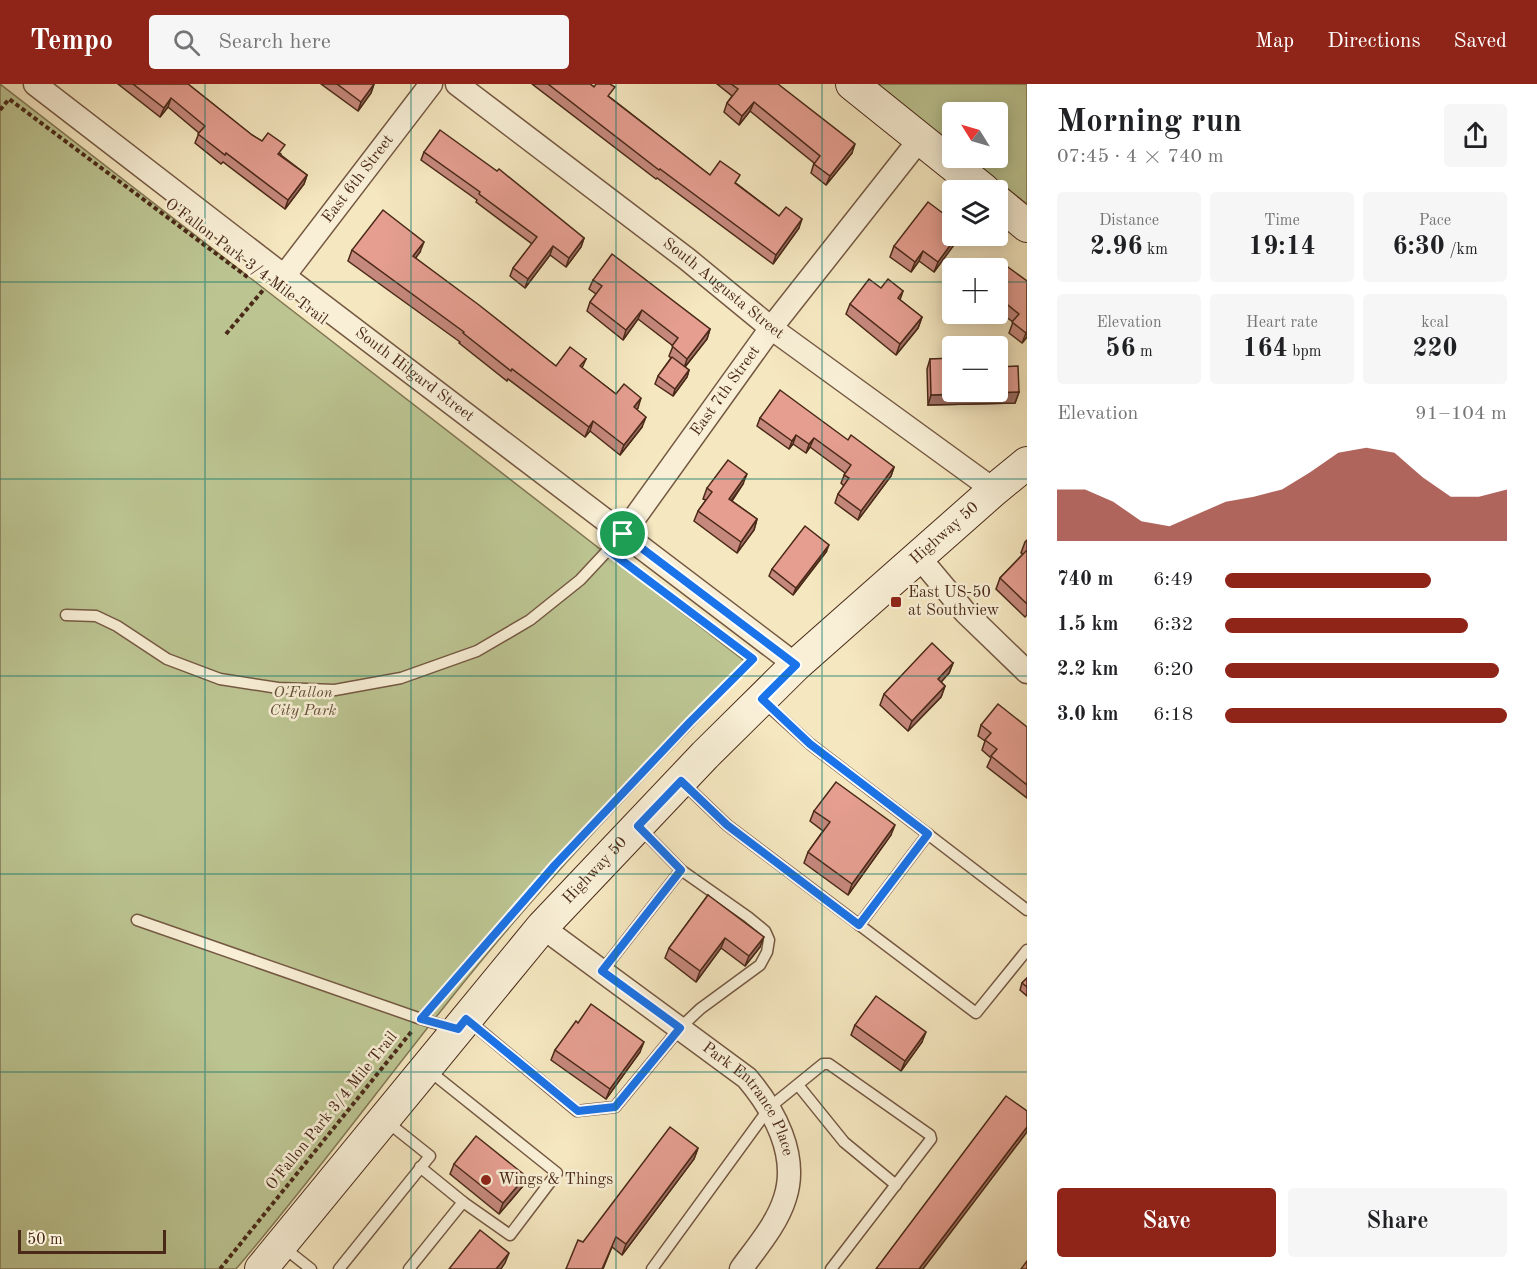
<!DOCTYPE html>
<html lang="en">
<head>
<meta charset="utf-8">
<style>
	body { margin:0; font-family:"Old Standard TT",serif; background:#f6f6f6; color:#202124; height:100vh; display:flex; flex-direction:column; font-size:22px; white-space:nowrap }
	* { box-sizing:border-box; margin:0 }
	p { font-size:20px; color:#757577 }
	.icon { flex:none; width:33px; height:33px; fill:none; stroke:currentColor; stroke-width:2; stroke-linecap:round; stroke-linejoin:round }
	.map { position:relative; flex:1; overflow:hidden }
	.drawer { display:flex; flex-direction:column; background:#fff; width:510px }
	.drawer>* { flex:none }
	.needle { width:39px; rotate:307deg }
	.controls { position:absolute; left:942px; top:18px; display:grid; gap:12px }
	.controls a { display:grid; place-items:center; width:66px; height:66px; border-radius:6px; background:#fff; box-shadow:0 3px 15px #0003; font-size:30px }
	.scale { position:absolute; left:18px; bottom:15px; width:148px; box-sizing:border-box; padding-left:6px; border:3px solid #4a2918; border-top:0; font-size:16px; line-height:21px; white-space:nowrap; color:#4a2918; -webkit-text-stroke:4px #f8efd6; paint-order:stroke }
	.pin { position:absolute; display:grid; place-items:center; width:51px; height:51px; color:#fff; margin:-26px; border:3px solid #fff; border-radius:50%; box-shadow:0 2px 6px #0007 }
	.round { display:grid; place-items:center; flex:none; width:63px; height:63px; border-radius:6px; background:#f6f6f6 }
	.overview { display:flex; align-items:center; justify-content:space-between; height:102px; padding:0 30px }
	h1 { font-size:33px; font-weight:800; line-height:45px }
	.figures { display:grid; grid-template-columns:repeat(3,1fr); gap:9px; height:102px; padding:6px 30px }
	.figures div { display:grid; align-content:center; border-radius:6px; background:#f6f6f6; text-align:center }
	.figures b { font-size:26px; font-weight:800 }
	.figures small { font-size:16px; font-weight:400 }
	.figures p { font-size:16px }
	.chart { height:168px; padding:12px 30px }
	.chart p { display:flex; justify-content:space-between }
	.chart svg { width:100%; height:108px; margin-top:6px; fill:#8f2418; opacity:.7 }
	.primary-button { display:flex; gap:12px; margin-top:auto; padding:12px 30px }
	.primary-button a { flex:1; height:69px; border-radius:6px; background:#8f2418; color:#fff; font-size:24px; font-weight:800; line-height:69px; text-align:center }
	.primary-button a+a { background:#f6f6f6; color:#202124 }
	ul { padding:0 30px; list-style:none; font-size:20px }
	li { display:grid; grid-template-columns:96px 72px 1fr; align-items:center; height:45px }
	li i { height:15px; border-radius:8px; background:#8f2418 }
	header { display:flex; align-items:center; gap:36px; box-sizing:border-box; height:84px; padding:0 30px; background:#8f2418; color:#fff }
	header strong { font-size:28px }
	nav { display:flex; gap:33px; margin-inline-start:auto; font-size:21px }
	.search { width:420px; height:54px; background:#f6f6f6; display:flex; align-items:center; gap:15px; box-sizing:border-box; padding:0 21px; border-radius:6px; color:#757577; font-size:22px }
	main { display:flex; flex:1; min-height:0 }
	.map>svg:first-child { display:block }
</style>
</head>
<body>
<header>
<strong>Tempo</strong>
<div class="search"><svg class="icon" aria-label="search" viewBox="0 0 24 24"><circle cx="10" cy="10" r="6"/><path d="M15 15l6 6"/></svg>Search here</div>
<nav><a>Map</a><a>Directions</a><a>Saved</a></nav>
</header>
<main>
<div class="map">
<svg width="1027" height="1185" viewBox="0 0 1027 1185">
	<rect width="100%" height="100%" fill="#f5e7c0"/>
	<filter id="stains"><feTurbulence type="fractalNoise" baseFrequency=".00333" numOctaves="4"/><feColorMatrix values="0 0 0 0 .2 0 0 0 0 .09 0 0 0 0 .02 0 0 0 .5 -.17"/></filter>
	<radialGradient id="worn" r=".72"><stop offset=".6" stop-color="#630" stop-opacity="0"/><stop offset="1" stop-color="#630" stop-opacity=".3"/></radialGradient>
	<g fill="#bcc592" stroke="#837755" stroke-width="1.5">
		<path d="M0,0L751,582C675,662 598,741 526,824C424,941 336,1068 236,1185H0Z"/>
		<path d="M878,0H1027V120L968,74H998V28H952V61Z"/>
	</g>
	<g fill="none" stroke-linecap="round" stroke-linejoin="round">
		<g stroke="#755842" stroke-width="13">
			<g id="lane">
				<path d="M66,531L96,532L117,542L167,575L220,595L278,604L335,606L401,594L477,567L530,536L580,496L623,450"/>
				<path d="M764,618L810,660L1027,826"/>
				<path d="M683,699L727,741L976,929L1027,866"/>
				<path d="M137,836L421,935L455,945"/>
				<path d="M859,841L928,750"/>
				<path d="M602,887L681,786"/>
				<path d="M469,937L577,1027L615,1023L680,944L700,925L760,881L767,868L769,856L765,847L748,833L681,786L640,744"/>
				<path d="M798,1001L844,1058L896,1101"/>
				<path d="M420,1083L463,1118L510,1151L557,1089L427,985"/>
				<path d="M283,1163L311,1185"/>
				<path d="M339,1185L430,1072L386,1037"/>
				<path d="M409,1185L463,1118"/>
				<path d="M652,1185L770,1023L823,980H829L930,1051L931,1055L831,1185"/>
			</g>
		</g>
		<g stroke="#755842" stroke-width="25">
			<g id="street">
				<path id="s1" d="M35,0L284,192L796,581"/>
				<path id="s2" d="M457,0L687,175L771,244L994,406"/>
				<path id="s3" d="M284,192L431,0"/>
				<path id="s4" d="M623,450L771,244L920,55"/>
				<path d="M918,472L965,528L1027,588"/>
				<path id="s5" d="M542,843L747,994C774,1026 799,1071 785,1114C777,1140 757,1163 741,1185"/>
			</g>
		</g>
		<g stroke="#4a2918" stroke-width="34">
			<g id="secondary">
				<path d="M852,0L984,106"/>
				<path d="M998,118L1027,142"/>
				<path id="s6" d="M261,1185L542,843L705,671L796,581L994,406L1027,379"/>
			</g>
		</g>
		<g stroke="#4a2918" stroke-width="4" stroke-dasharray="4.5 3" stroke-linecap="butt">
			<path d="M0,26L9,15L250,195"/>
			<path d="M226,250L264,205"/>
			<path d="M432,923C534,802 641,687 753,575L751,574"/>
			<path d="M220,1185L412,947"/>
		</g>
		<use href="#lane" stroke="#f8efd6" stroke-width="10"/>
		<use href="#street" stroke="#f8efd6" stroke-width="22"/>
		<use href="#secondary" stroke="#f8efd6" stroke-width="32"/>
	</g>
	<g fill="#c5887c" stroke="#4a2918" stroke-width="1.5">
		<path d="M118,0H188L252,51L281,70V71L307,91L304,100L285,125L223,78L221,80L195,59L199,49L168,23L160,33Z"/>
		<path d="M321,0H374L371,9L358,27Z"/>
		<path d="M532,0H590L611,14L710,91L737,100L779,132L799,144L773,180L657,94L656,95Z"/>
		<path d="M717,0H778L852,69L826,101L811,89L814,79L750,27L739,41L724,28L727,19L732,12Z"/>
		<path d="M424,68L584,154L581,163L566,183L550,171L525,204L510,192L513,184L532,160L476,118L477,116L421,76Z"/>
		<path d="M952,152H960L934,188L919,177L911,188L890,173L894,162Z"/>
		<path d="M352,166L420,168L415,174L556,282L586,275L582,284L616,310L638,324L637,325L642,343L620,371L590,347L585,353L508,295L507,297L459,259L460,258L348,177Z"/>
		<path d="M998,184L1027,197V253L1022,259L1009,249L1013,238L998,227Z"/>
		<path d="M593,196L710,245L707,255L685,283L689,286L687,293L673,312L655,300L658,292L671,274L669,272L673,262L638,235L623,256L587,227L590,218L596,210L589,205Z"/>
		<path d="M881,204L903,207L900,216L922,233L918,244L896,271L846,230L850,220Z"/>
		<path d="M930,275L1019,308L1015,319L928,321L927,285Z"/>
		<path d="M760,334L848,356L894,383L891,392L858,436L835,419L838,410L844,402L841,399L845,389L810,363L806,369L793,360L789,365L757,342Z"/>
		<path d="M743,400L732,417L757,435L754,446L737,469L694,437L698,427L706,416L703,415L707,404Z"/>
		<path d="M1027,456V531L1025,533L996,505L1000,494L1023,470L1021,469L1025,458Z"/>
		<path d="M826,468L793,511L769,492L772,485Z"/>
		<path d="M953,579L949,589L941,598L945,602L941,613L908,647L880,621L884,610Z"/>
		<path d="M981,641L1027,643V714L987,683L991,674L982,666L985,657L978,652Z"/>
		<path d="M814,727L891,751L848,811L804,779L808,768L823,747L810,737Z"/>
		<path d="M708,811L760,863L745,882L721,864L696,898L665,874L669,864Z"/>
		<path d="M1027,894V912L1020,906L1022,899Z"/>
		<path d="M578,939L640,968L606,1015L551,976L555,966Z"/>
		<path d="M855,941L922,958L901,987L851,951Z"/>
		<path d="M698,1064L694,1075L622,1171L612,1163L603,1185H566Z"/>
		<path d="M454,1080L526,1092L523,1102L499,1130L450,1090Z"/>
	</g>
	<g fill="#a06f65" stroke="#4a2918" stroke-width="1.5">
		<path d="M374,0L371,9L358,27L361,18Z"/>
		<path d="M171,14L168,23L160,33L164,24Z"/>
		<path d="M754,18L750,27L739,41L742,32Z"/>
		<path d="M855,60L852,69L826,101L830,92Z"/>
		<path d="M307,91L304,100L285,125L288,116Z"/>
		<path d="M802,135L799,144L773,180L776,171Z"/>
		<path d="M957,152H960L959,154L934,188L938,178Z"/>
		<path d="M584,154L581,163L566,183L569,174Z"/>
		<path d="M424,158L420,168L409,183L413,172Z"/>
		<path d="M553,162L550,171L525,204L528,195Z"/>
		<path d="M923,167L919,177L911,188L915,178Z"/>
		<path d="M642,226L638,235L623,256L626,246Z"/>
		<path d="M922,233L918,244L896,271L900,260Z"/>
		<path d="M710,245L707,255L684,284L687,275Z"/>
		<path d="M1027,247V253L1022,259L1026,249Z"/>
		<path d="M689,286L687,293L673,312L675,305Z"/>
		<path d="M1019,308L1015,319L928,321L931,311Z"/>
		<path d="M641,314L638,324L630,334L634,323Z"/>
		<path d="M646,333L642,343L620,371L624,361Z"/>
		<path d="M593,337L590,347L585,353L589,343Z"/>
		<path d="M796,351L793,360L789,365L792,357Z"/>
		<path d="M814,354L810,363L806,369L809,360Z"/>
		<path d="M894,383L891,392L858,436L861,427Z"/>
		<path d="M747,390L743,400L725,425L729,415Z"/>
		<path d="M757,435L754,446L737,469L741,458Z"/>
		<path d="M829,461L826,468L793,511L796,504Z"/>
		<path d="M953,579L949,589L934,606L938,595Z"/>
		<path d="M945,602L941,613L908,647L912,637Z"/>
		<path d="M895,741L891,751L848,811L852,800Z"/>
		<path d="M764,853L760,863L745,882L749,872Z"/>
		<path d="M725,854L721,864L696,898L700,887Z"/>
		<path d="M926,948L922,958L901,987L905,977Z"/>
		<path d="M644,958L640,968L606,1015L610,1005Z"/>
		<path d="M1027,1043V1048L923,1185H919Z"/>
		<path d="M698,1064L694,1075L622,1171L626,1160Z"/>
		<path d="M526,1092L523,1102L499,1130L503,1119Z"/>
		<path d="M509,1169L505,1179L501,1185H496Z"/>
	</g>
	<g fill="#e59e90" stroke="#4a2918" stroke-width="1.5">
		<path d="M133,0H188L252,51L262,57L268,49L285,61L278,70L307,91L288,116L226,69L225,71L198,50L205,42L171,14L164,24Z"/>
		<path d="M337,0H374L361,18Z"/>
		<path d="M548,0H590L594,3L596,0H610L615,3L608,12L710,91L720,77L740,91L735,99L779,132L786,123L802,135L776,171L660,85L659,86Z"/>
		<path d="M731,0H778L855,60L830,92L814,80L820,72L754,18L742,32L727,19L738,5Z"/>
		<path d="M440,46L497,87L499,85L584,154L569,174L553,162L528,195L513,184L537,153L479,110L480,108L424,68Z"/>
		<path d="M928,118L952,136V152H957L938,178L923,167L915,178L894,162Z"/>
		<path d="M383,126L424,158L413,172L479,221L556,282L570,263L586,275L580,282L616,310L624,300L641,314L634,323L646,333L624,361L593,337L589,343L512,285L511,287L463,249L464,248L352,166Z"/>
		<path d="M612,170L710,245L687,275L672,262L678,254L642,226L626,246L590,218L602,202L593,196Z"/>
		<path d="M1001,178L1027,197V247L1026,249L1012,238L1019,230L998,213V184H996Z"/>
		<path d="M869,195L881,204L888,195L903,207L898,214L922,233L900,260L850,220Z"/>
		<path d="M672,273L689,286L675,305L658,292Z"/>
		<path d="M952,274V308H998V283L1018,282L1019,308L931,311L930,275Z"/>
		<path d="M780,306L848,356L851,351L894,383L861,427L838,410L849,394L844,391L851,381L814,354L809,360L796,351L792,357L760,334Z"/>
		<path d="M728,376L747,390L729,415L757,435L741,458L698,427L712,408L707,404Z"/>
		<path d="M805,442L829,461L796,504L772,485Z"/>
		<path d="M1027,466V520L1000,494Z"/>
		<path d="M932,559L953,579L938,595L945,602L912,637L884,610Z"/>
		<path d="M998,620L1027,643V701L991,672L997,665L985,656L991,649L981,641Z"/>
		<path d="M836,698L895,741L852,800L808,768L830,738L814,727Z"/>
		<path d="M708,811L764,853L749,872L725,854L700,887L669,864Z"/>
		<path d="M1027,894V903L1022,899Z"/>
		<path d="M876,912L926,948L905,977L855,941Z"/>
		<path d="M591,920L644,958L610,1005L555,966L576,937L578,939Z"/>
		<path d="M1006,1012L1027,1027V1043L919,1185H876Z"/>
		<path d="M670,1043L698,1064L626,1160L616,1153L602,1185H566L578,1156L583,1158Z"/>
		<path d="M476,1052L526,1092L503,1119L454,1080Z"/>
		<path d="M480,1146L509,1169L496,1185H449Z"/>
		<path d="M1027,1177V1185H1021Z"/>
	</g>
	<g fill="none" stroke-linecap="round" stroke-linejoin="round">
		<g stroke="#fff" stroke-width="12">
			<path id="route" d="M623,450L796,581L762,615L810,660L928,750L859,841L727,741L681,697L638,742L681,786L602,887L680,944L615,1023L578,1027L466,935L458,945L421,935L555,781L690,638L753,575L608,466Z"/>
		</g>
		<use href="#route" stroke="#1a73e8" stroke-width="8"/>
	</g>
	<path fill="none" stroke="#0f766e" stroke-width="1.5" stroke-opacity="0.55" d="M205,0V1185M411,0V1185M616,0V1185M822,0V1185M0,198H952M998,198H1027M0,395H1027M0,592H1027M0,790H1027M0,988H1027"/>
	<g fill="#8f2418" stroke="#f8efd6" stroke-width="2">
		<rect x="890" y="512" width="12" height="12" rx="3"/>
		<circle cx="486" cy="1096" r="6"/>
	</g>
	<g text-anchor="middle" dominant-baseline="central" stroke-width="5" stroke-linejoin="round" paint-order="stroke">
		<g font-size="16" fill="#4a2918" stroke="#f8efd6">
			<text stroke="none"><textPath href="#s3" startOffset="122">East 6th Street</textPath></text>
			<text transform="translate(246 178) rotate(37)">O'Fallon Park 3/4 Mile Trail</text>
			<text stroke="none"><textPath href="#s2" startOffset="336">South Augusta Street</textPath></text>
			<text stroke="none"><textPath href="#s1" startOffset="478">South Hilgard Street</textPath></text>
			<text stroke="none"><textPath href="#s4" startOffset="176">East 7th Street</textPath></text>
			<text stroke="none"><textPath href="#s6" startOffset="1006">Highway 50</textPath></text>
			<text stroke="none"><textPath href="#s6" startOffset="520">Highway 50</textPath></text>
			<text stroke="none"><textPath href="#s5" startOffset="272">Park Entrance Place</textPath></text>
			<text transform="translate(332 1027) rotate(-51)">O'Fallon Park 3/4 Mile Trail</text>
		</g>
		<g font-size="16" fill="#4a2918" stroke="#f8efd6" text-anchor="start">
			<text x="908" y="509">East US-50<tspan x="908" dy="18">at Southview</tspan></text>
			<text x="498" y="1096">Wings &amp; Things</text>
		</g>
		<g font-size="16" font-style="italic" fill="#665036" stroke="#f8efd6">
			<text x="303" y="609">O'Fallon<tspan x="303" dy="18">City Park</tspan></text>
		</g>
	</g>
	<rect width="100%" height="100%" filter="url(#stains)"/>
	<rect width="100%" height="100%" fill="url(#worn)"/>
</svg>
<div class="controls">
<a><svg class="needle" viewBox="-14 -14 28 28"><path d="M0-13l5 13h-10z" fill="#e53935"/><path d="M0 13l5-13h-10z" fill="#757577"/></svg></a>
<a><svg class="icon" aria-label="layers" viewBox="0 0 24 24"><path d="M12 4l9 5-9 5-9-5zM3 14l9 5 9-5"/></svg></a>
<a>+</a>
<a>−</a>
</div>
<div class="scale">50 m</div>
<div class="pin" style="left:623px;top:450px;background:#1e9e55"><svg class="icon" aria-label="arrive" viewBox="0 0 24 24"><path d="M6 21V4h12l-3 4 3 4H6"/></svg></div>
</div>
<section class="drawer">
<div class="overview"><div><h1>Morning run</h1><p>07:45 · 4 × 740 m</p></div><a class="round"><svg class="icon" aria-label="share" viewBox="0 0 24 24"><path d="M12 15V3M7 8l5-5 5 5M5 13v7h14v-7"/></svg></a></div>
<div class="figures">
<div><p>Distance</p><b>2.96<small> km</small></b></div>
<div><p>Time</p><b>19:14</b></div>
<div><p>Pace</p><b>6:30<small> /km</small></b></div>
</div>
<div class="figures">
<div><p>Elevation</p><b>56<small> m</small></b></div>
<div><p>Heart rate</p><b>164<small> bpm</small></b></div>
<div><p>kcal</p><b>220</b></div>
</div>
<div class="chart"><p><span>Elevation</span>91–104 m</p>
<svg viewBox="0 0 160 44" preserveAspectRatio="none"><path d="M0 44V23L10 23L20 28L30 36L40 38L50 33L60 28L70 26L80 23L90 16L100 8L110 6L120 8L130 18L140 26L150 26L160 23V44z"/></svg>
</div>
<ul>
<li><b>740 m</b>6:49<i style="width:73%"></i></li>
<li><b>1.5 km</b>6:32<i style="width:86%"></i></li>
<li><b>2.2 km</b>6:20<i style="width:97%"></i></li>
<li><b>3.0 km</b>6:18<i style="width:100%"></i></li>
</ul>
<div class="primary-button"><a>Save</a><a>Share</a></div>
</section>
</main>
</body>
</html>
